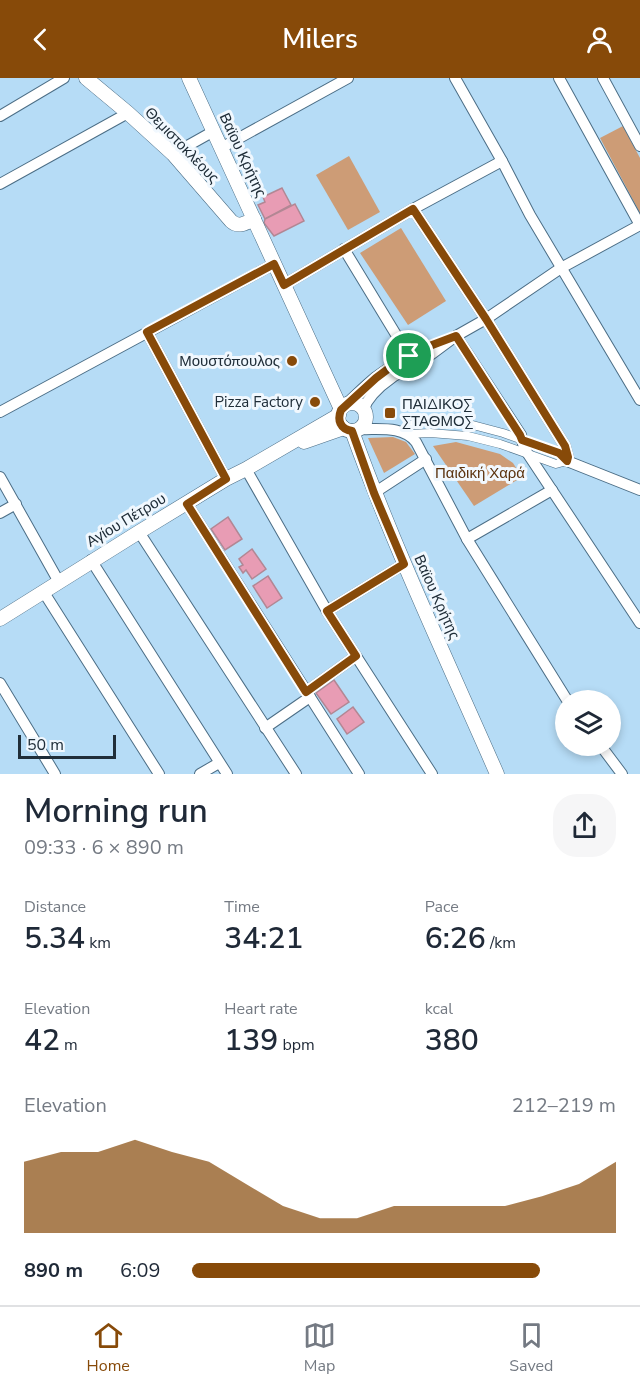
<!DOCTYPE html>
<html lang="en">
<head>
<meta charset="utf-8">
<style>
	body { margin:0; font-family:"Nunito Sans",sans-serif; background:#f6f6f7; color:#1f2937; height:100vh; display:flex; flex-direction:column; font-size:22px; white-space:nowrap }
	* { box-sizing:border-box; margin:0 }
	p { font-size:20px; color:#747a83 }
	.icon { flex:none; width:33px; height:33px; fill:none; stroke:currentColor; stroke-width:2; stroke-linecap:round; stroke-linejoin:round }
	.map { position:relative; height:696px; overflow:hidden }
	.side { display:flex; flex-direction:column; background:#fff; flex:1 }
	.side>* { flex:none }
	.controls { position:absolute; left:555px; top:612px; display:grid; gap:12px }
	.controls a { display:grid; place-items:center; width:66px; height:66px; border-radius:50%; background:#fff; box-shadow:0 3px 9px #0003; font-size:30px }
	.scale { position:absolute; left:18px; bottom:15px; width:98px; box-sizing:border-box; padding-left:6px; border:3px solid #202e39; border-top:0; font-size:16px; line-height:21px; white-space:nowrap; color:#202e39; -webkit-text-stroke:4px #f1f8fe; paint-order:stroke }
	.pin { position:absolute; display:grid; place-items:center; width:51px; height:51px; color:#fff; margin:-26px; border:3px solid #fff; border-radius:50%; box-shadow:0 2px 6px #0007 }
	.round { display:grid; place-items:center; flex:none; width:63px; height:63px; border-radius:24px; background:#f6f6f7 }
	.summary { display:flex; align-items:center; justify-content:space-between; height:102px; padding:0 24px }
	h1 { font-size:33px; font-weight:600; line-height:45px }
	.stats { display:grid; grid-template-columns:repeat(3,1fr); gap:9px; height:102px; padding:6px 24px }
	.stats div { display:grid; align-content:center }
	.stats b { font-size:30px; font-weight:600 }
	.stats small { font-size:16px; font-weight:400 }
	.stats p { font-size:16px }
	.chart { height:168px; padding:12px 24px }
	.chart p { display:flex; justify-content:space-between }
	.chart svg { width:100%; height:108px; margin-top:6px; fill:#874a09; opacity:.7 }
	ul { padding:0 24px; list-style:none; font-size:20px }
	li { display:grid; grid-template-columns:96px 72px 1fr; align-items:center; height:45px }
	li i { height:15px; border-radius:8px; background:#874a09 }
	header { display:flex; justify-content:space-between; align-items:center; height:78px; padding:0 24px; background:#874a09; color:#fff; font-size:27px; font-weight:600 }
	.menu { display:flex; justify-content:space-around; align-items:center; height:84px; border-top:2px solid #e0e1e3; background:#fff; font-size:16px; color:#747a83 }
	.menu a { display:grid; justify-items:center; gap:3px }
	.menu .current { color:#874a09 }
	.map>svg:first-child { display:block }
</style>
</head>
<body>
<header><svg class="icon" aria-label="back" viewBox="0 0 24 24"><path d="M15 5l-7 7 7 7"/></svg>Milers<svg class="icon" aria-label="person" viewBox="0 0 24 24"><circle cx="12" cy="8" r="4"/><path d="M4 21q1-7 8-7t8 7"/></svg></header>
<div class="map">
<svg width="640" height="696" viewBox="0 0 640 696">
	<rect width="100%" height="100%" fill="#b6dcf6"/>
	<g fill="#cd9c76">
		<path d="M623,48L640,80V135L600,60Z"/>
		<path d="M349,78L380,134L348,152L316,97Z"/>
		<path d="M401,150L446,223L408,247L360,175Z"/>
		<path d="M393,359L406,364L415,376L384,395L368,360Z"/>
		<path d="M456,364L500,376L513,385L522,399L474,428L433,368Z"/>
	</g>
	<g fill="#e89cb4" stroke="#b28794" stroke-width="1.5">
		<path d="M282,110L291,127L265,141L258,127L265,124L263,119Z"/>
		<path d="M295,126L304,143L274,158L264,145L265,141Z"/>
		<path d="M228,439L242,461L225,472L211,451Z"/>
		<path d="M252,471L266,491L252,501L246,492L243,495L239,489L243,487L239,481Z"/>
		<path d="M268,498L282,520L267,530L253,508Z"/>
		<path d="M334,602L349,624L331,636L316,615Z"/>
		<path d="M353,629L364,644L347,656L337,641Z"/>
	</g>
	<g fill="none" stroke-linecap="round" stroke-linejoin="round">
		<g stroke="#4c6e86" stroke-width="9">
			<g id="pedestrian">
				<path d="M405,354L413,346L420,343H448L469,346L503,355L559,375L567,383"/>
				<path d="M408,356L430,355L468,358L500,366L556,386L567,383"/>
			</g>
		</g>
		<g stroke="#4c6e86" stroke-width="12">
			<g id="minor">
				<path d="M455,0L502,83L530,137L640,322"/>
				<path d="M559,0L640,147"/>
				<path d="M603,0L640,68"/>
				<path d="M0,38L64,0"/>
				<path d="M221,70L348,0"/>
				<path d="M173,76L214,53"/>
				<path d="M0,106L128,35"/>
				<path d="M413,131L486,241L565,368L568,379L567,383L640,412"/>
				<path d="M344,171L409,278"/>
				<path d="M284,207L413,131L502,83"/>
				<path d="M147,254L226,401"/>
				<path d="M456,258L521,357L524,370L640,545"/>
				<path d="M345,327C355,318 365,308 376,299C396,284 419,273 442,264"/>
				<path d="M364,331L367,324L373,316L381,308L394,298L425,281L456,258L486,241L561,190L640,147"/>
				<path d="M0,334L274,186"/>
				<path d="M359,351C378,352 402,347 416,364L467,461L567,622"/>
				<path d="M246,391L327,533L432,696"/>
				<path d="M0,399L59,504"/>
				<path d="M374,415L426,381"/>
				<path d="M187,426L359,696"/>
				<path d="M0,435L16,426"/>
				<path d="M139,454L296,696"/>
				<path d="M467,461L552,412"/>
				<path d="M91,482L227,696"/>
				<path d="M43,513L159,696"/>
				<path d="M327,533L404,486"/>
				<path d="M0,605L55,696"/>
				<path d="M306,614L356,578"/>
				<path d="M265,650L310,619"/>
				<path d="M601,668L622,696"/>
				<path d="M200,696L219,685"/>
			</g>
		</g>
		<g stroke="#4c6e86" stroke-width="15">
			<g id="tertiary">
				<path d="M86,0L128,35L173,76L231,143C238,150 246,145 254,141"/>
				<path d="M189,0L341,331"/>
				<circle cx="352" cy="339" r="14"/>
				<path d="M352,353C394,470 447,582 497,696"/>
				<path d="M304,364L344,350"/>
				<path d="M0,541L139,454L226,401L246,391L339,337"/>
			</g>
		</g>
		<use href="#pedestrian" stroke="#fff" stroke-width="8"/>
		<use href="#minor" stroke="#fff" stroke-width="10"/>
		<use href="#tertiary" stroke="#fff" stroke-width="14"/>
	</g>
	<g fill="none" stroke-linecap="round" stroke-linejoin="round">
		<g stroke="#fff" stroke-width="12">
			<path id="route" d="M413,131L486,241L565,368L568,379L567,383L559,375L522,362L520,357L456,258L419,272L392,288L376,300L341,332C337,342 340,351 352,353L374,415L404,486L327,533L356,578L306,614L187,426L226,401L147,254L274,186L284,207Z"/>
		</g>
		<use href="#route" stroke="#874a09" stroke-width="8"/>
	</g>
	<g fill="#874a09" stroke="#f1f8fe" stroke-width="2">
		<circle cx="292" cy="283" r="6"/>
		<circle cx="315" cy="324" r="6"/>
		<rect x="384" y="329" width="12" height="12" rx="3"/>
	</g>
	<g text-anchor="middle" dominant-baseline="central" stroke-width="6" stroke-linejoin="round" paint-order="stroke">
		<g font-size="15" fill="#202e39" stroke="#f1f8fe">
			<text transform="translate(182 67) rotate(46)">Θεμιστοκλέους</text>
			<text transform="translate(243 77) rotate(65)">Βαϊου Κρήτης</text>
			<text transform="translate(126 442) rotate(-31)">Αγίου Πέτρου</text>
			<text transform="translate(437 519) rotate(66)">Βαϊου Κρήτης</text>
		</g>
		<g font-size="15" fill="#202e39" stroke="#f1f8fe" text-anchor="end">
			<text x="280" y="283">Μουστόπουλος</text>
			<text x="303" y="324">Pizza Factory</text>
			<text x="402" y="326" text-anchor="start">ΠΑΙΔΙΚΟΣ<tspan x="402" dy="17">ΣΤΑΘΜΟΣ</tspan></text>
		</g>
		<g font-size="15" fill="#5b330f" stroke="#f1f8fe">
			<text x="480" y="395">Παιδική Χαρά</text>
		</g>
	</g>
</svg>
<div class="controls">
<a><svg class="icon" aria-label="layers" viewBox="0 0 24 24"><path d="M12 4l9 5-9 5-9-5zM3 14l9 5 9-5"/></svg></a>
</div>
<div class="scale">50 m</div>
<div class="pin" style="left:409px;top:278px;background:#1e9e55"><svg class="icon" aria-label="arrive" viewBox="0 0 24 24"><path d="M6 21V4h12l-3 4 3 4H6"/></svg></div>
</div>
<section class="side">
<div class="summary"><div><h1>Morning run</h1><p>09:33 · 6 × 890 m</p></div><a class="round"><svg class="icon" aria-label="share" viewBox="0 0 24 24"><path d="M12 15V3M7 8l5-5 5 5M5 13v7h14v-7"/></svg></a></div>
<div class="stats">
<div><p>Distance</p><b>5.34<small> km</small></b></div>
<div><p>Time</p><b>34:21</b></div>
<div><p>Pace</p><b>6:26<small> /km</small></b></div>
</div>
<div class="stats">
<div><p>Elevation</p><b>42<small> m</small></b></div>
<div><p>Heart rate</p><b>139<small> bpm</small></b></div>
<div><p>kcal</p><b>380</b></div>
</div>
<div class="chart"><p><span>Elevation</span>212–219 m</p>
<svg viewBox="0 0 160 44" preserveAspectRatio="none"><path d="M0 44V15L10 11L20 11L30 6L40 11L50 15L60 24L70 33L80 38L90 38L100 33L110 33L120 33L130 33L140 29L150 24L160 15V44z"/></svg>
</div>
<ul>
<li><b>890 m</b>6:09<i style="width:82%"></i></li>
</ul>
</section>
<nav class="menu">
<a class="current"><svg class="icon" aria-label="home" viewBox="0 0 24 24"><path d="M3 11l9-7 9 7M6 9v11h12V9"/></svg>Home</a>
<a><svg class="icon" aria-label="map" viewBox="0 0 24 24"><path d="M3 6l6-2 6 2 6-2v14l-6 2-6-2-6 2zM9 4v14M15 6v14"/></svg>Map</a>
<a><svg class="icon" aria-label="saved" viewBox="0 0 24 24"><path d="M7 4h10v16l-5-4-5 4z"/></svg>Saved</a>
</nav>
</body>
</html>
